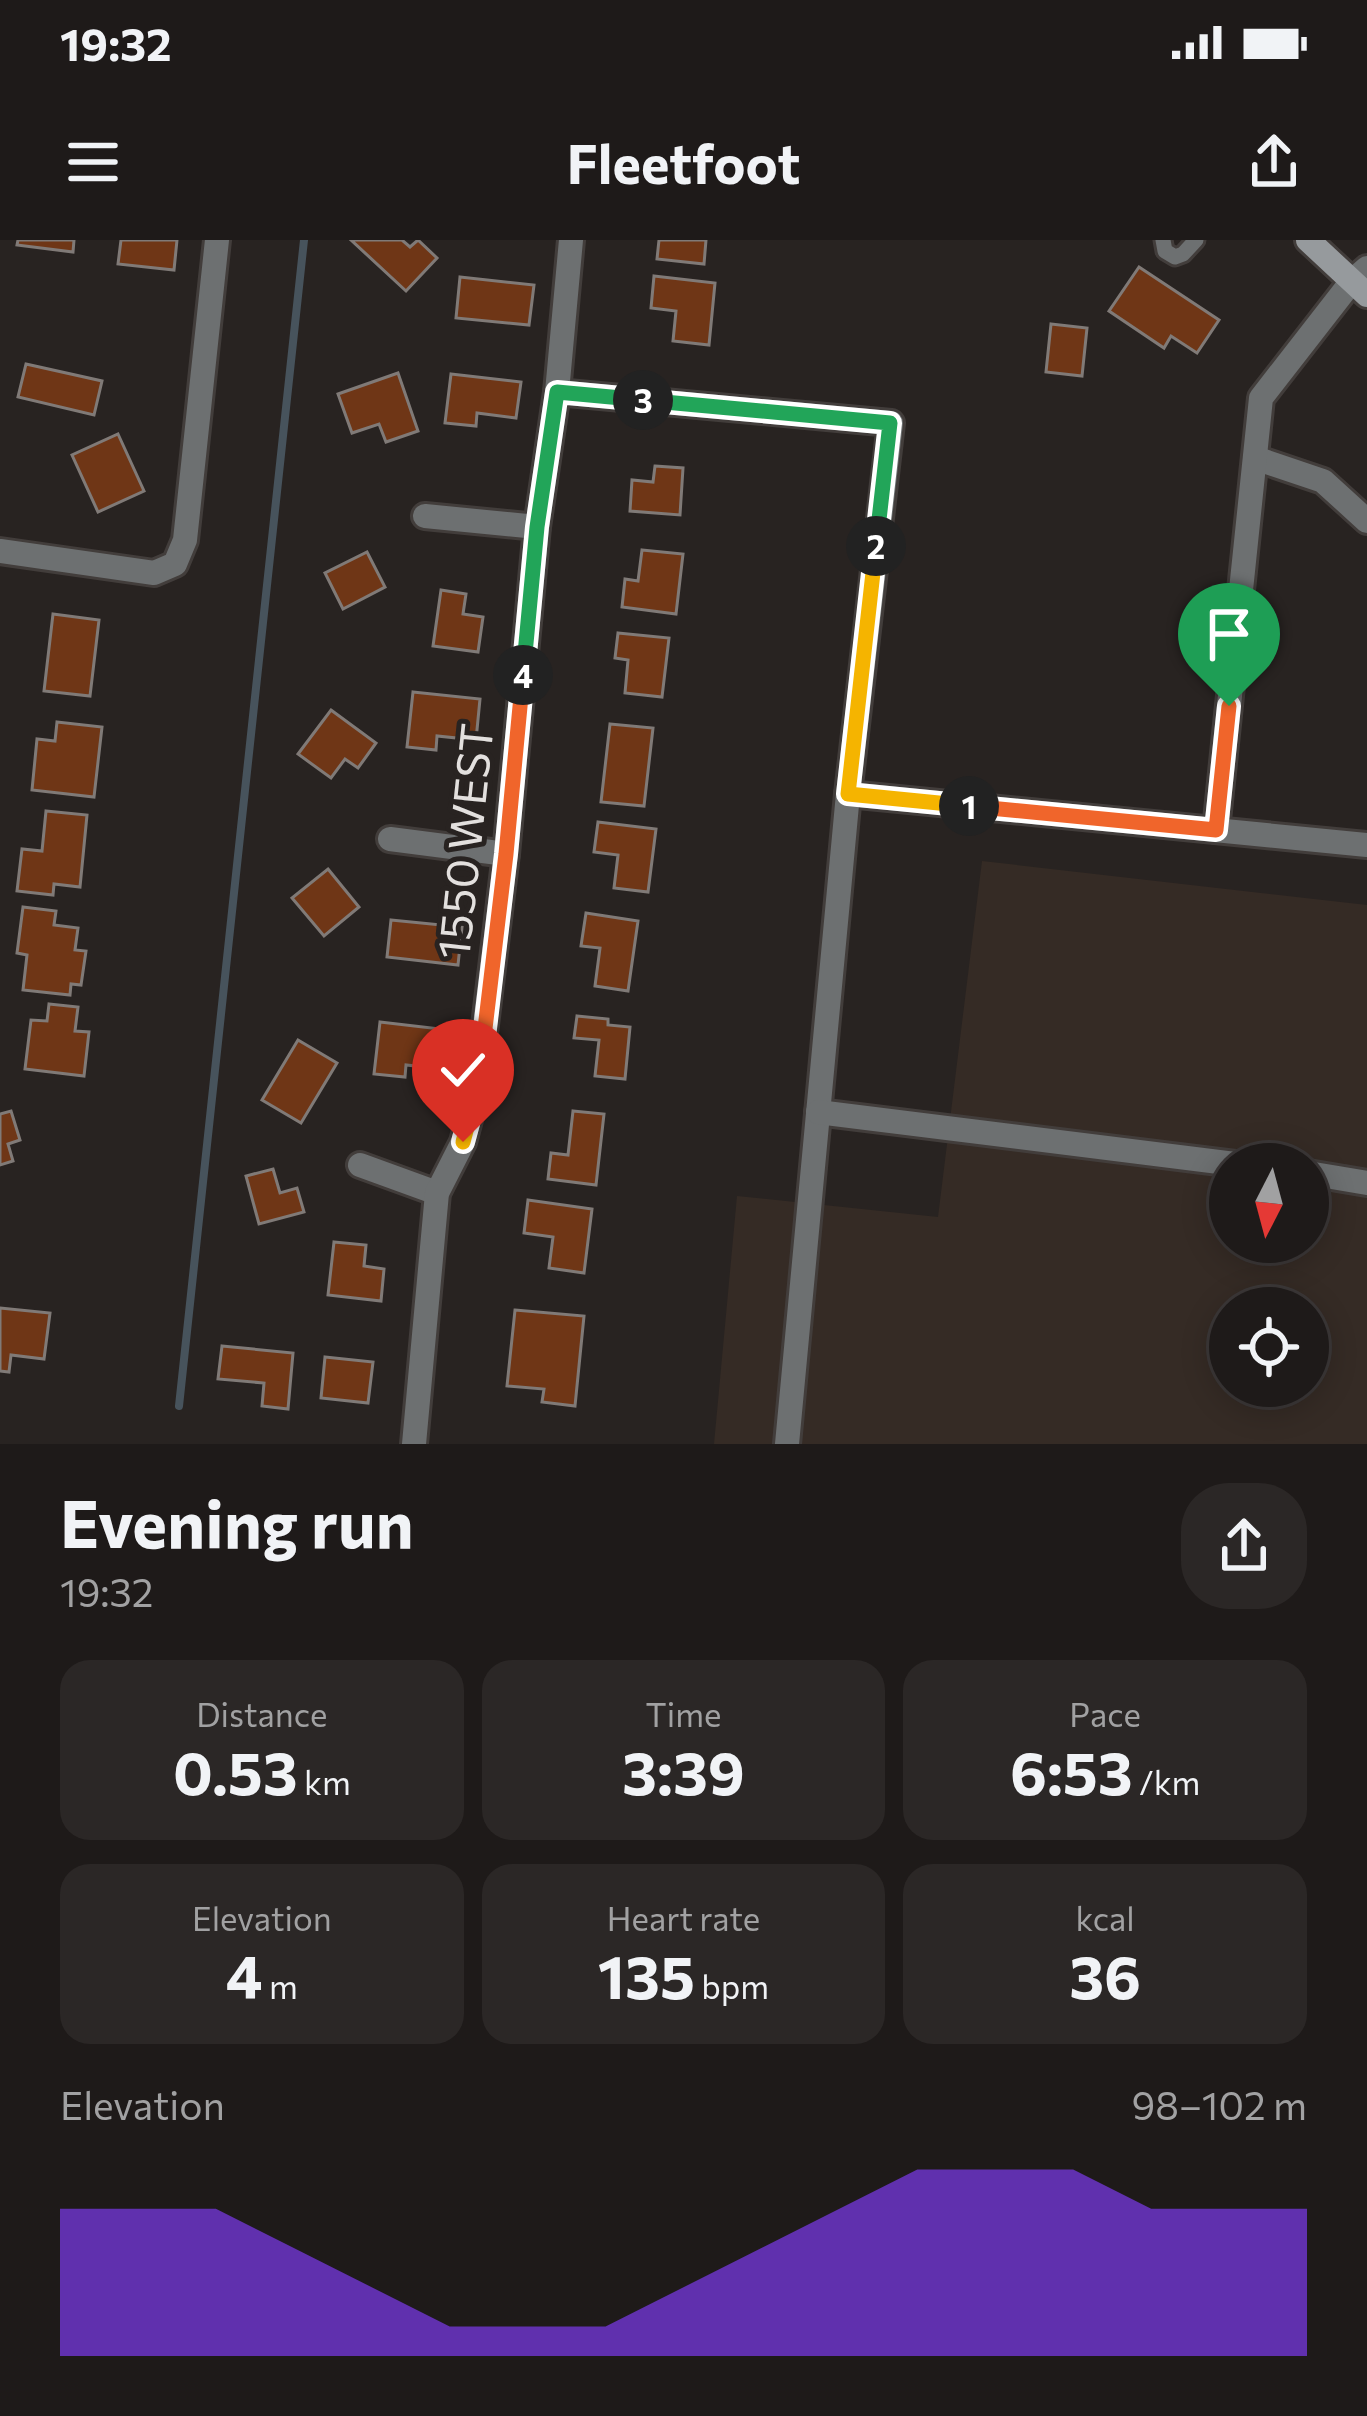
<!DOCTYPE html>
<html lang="en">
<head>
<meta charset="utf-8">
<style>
	body { margin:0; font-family:Commissioner,sans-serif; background:#2b2726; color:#f1f3f6; height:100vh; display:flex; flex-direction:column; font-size:45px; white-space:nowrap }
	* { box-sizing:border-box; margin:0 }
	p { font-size:39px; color:#a1a1a2 }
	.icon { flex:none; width:66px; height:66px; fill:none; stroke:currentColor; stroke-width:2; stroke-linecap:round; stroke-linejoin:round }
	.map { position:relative; height:1204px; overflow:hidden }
	.sheet { display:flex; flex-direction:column; background:#1e1a19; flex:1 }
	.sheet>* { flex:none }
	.needle { width:78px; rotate:186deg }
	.fabs { position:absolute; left:1209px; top:903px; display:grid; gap:24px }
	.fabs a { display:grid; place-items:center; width:120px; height:120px; border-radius:50%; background:#1e1a19; box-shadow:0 6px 30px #0003,0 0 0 3px #3c3838; font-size:60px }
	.pin { position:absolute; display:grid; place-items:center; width:102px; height:102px; color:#fff; margin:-123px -51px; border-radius:50% 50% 50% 0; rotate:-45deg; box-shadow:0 0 12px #0007 }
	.pin .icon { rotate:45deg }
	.km { position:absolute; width:60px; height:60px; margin:-30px; border-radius:50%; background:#222; color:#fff; font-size:33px; line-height:60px; text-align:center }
	.round { display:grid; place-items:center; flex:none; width:126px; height:126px; border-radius:48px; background:#2b2726 }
	.headline { display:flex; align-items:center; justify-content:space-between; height:204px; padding:0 60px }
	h1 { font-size:66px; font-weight:700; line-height:90px }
	.stats { display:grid; grid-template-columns:repeat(3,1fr); gap:18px; height:204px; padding:12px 60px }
	.stats div { display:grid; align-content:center; border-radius:30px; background:#2b2726; text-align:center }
	.stats b { font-size:60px; font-weight:700 }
	.stats small { font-size:33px; font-weight:400 }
	.stats p { font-size:33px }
	.chart { height:336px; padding:24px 60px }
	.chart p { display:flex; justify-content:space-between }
	.chart svg { width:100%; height:216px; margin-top:12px; fill:#7c3aed; opacity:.7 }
	.status { display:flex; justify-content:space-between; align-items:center; height:84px; padding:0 60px; background:#1e1a19; direction:ltr }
	.status svg { height:33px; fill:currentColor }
	header { display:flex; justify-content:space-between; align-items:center; height:156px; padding:0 60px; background:#1e1a19; font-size:54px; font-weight:700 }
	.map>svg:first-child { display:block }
</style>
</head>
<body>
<div class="status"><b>19:32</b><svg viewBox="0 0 49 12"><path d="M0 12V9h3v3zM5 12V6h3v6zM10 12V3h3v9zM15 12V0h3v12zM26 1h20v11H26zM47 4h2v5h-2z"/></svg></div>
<header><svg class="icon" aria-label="menu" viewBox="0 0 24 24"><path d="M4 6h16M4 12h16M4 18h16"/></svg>Fleetfoot<svg class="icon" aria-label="share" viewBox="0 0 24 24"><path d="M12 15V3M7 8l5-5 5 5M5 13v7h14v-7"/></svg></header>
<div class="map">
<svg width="1367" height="1204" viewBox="0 0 1367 1204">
	<rect width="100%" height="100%" fill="#282321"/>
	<path fill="#352b25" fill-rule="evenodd" d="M982,621L1367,665V1204H714L737,956L938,977ZM1230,924H1308V1002H1230ZM1230,1068H1308V1146H1230Z"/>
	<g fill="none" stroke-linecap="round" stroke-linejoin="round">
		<path stroke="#47535c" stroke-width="8" d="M179,1166L304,0"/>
	</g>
	<g fill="#6f3616" stroke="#807a77" stroke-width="3">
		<path d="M18,0H74L73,12L17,5Z"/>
		<path d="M121,0H177L174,30L118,24Z"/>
		<path d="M351,0H402L410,7L418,0L437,18L406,51Z"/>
		<path d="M659,0H706L704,24L657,19Z"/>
		<path d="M1139,27L1219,80L1197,113L1171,96L1164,108L1109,71Z"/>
		<path d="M654,36L715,43L709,105L673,101L676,71L651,68Z"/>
		<path d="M460,37L534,45L529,85L456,78Z"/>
		<path d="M1051,84L1087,88L1082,136L1046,132Z"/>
		<path d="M26,124L102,141L94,175L18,157Z"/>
		<path d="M398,133L418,191L386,202L379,184L352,193L338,154Z"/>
		<path d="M451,134L521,142L516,178L477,173L476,186L445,183Z"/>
		<path d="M118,194L144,251L98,272L72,215Z"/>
		<path d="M655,226L683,228L680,275L630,271L632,240L653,242Z"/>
		<path d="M642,310L683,314L676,374L622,367L625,339L638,341Z"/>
		<path d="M367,312L385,347L343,369L325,333Z"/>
		<path d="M441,350L466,354L463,374L483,377L478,412L433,406Z"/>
		<path d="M53,374L99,380L90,456L44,451Z"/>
		<path d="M618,393L669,398L662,457L625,453L628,420L615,418Z"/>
		<path d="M413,452L480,459L476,500L437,496L436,510L407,507Z"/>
		<path d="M331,470L376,503L358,528L345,519L331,538L298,514Z"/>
		<path d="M57,482L102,487L94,557L32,550L37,499L55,501Z"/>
		<path d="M610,484L653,488L644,566L601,562Z"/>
		<path d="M46,571L87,575L80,647L54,644L53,655L17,651L22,609L42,611Z"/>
		<path d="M598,582L656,589L648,652L614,648L618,615L594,612Z"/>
		<path d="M328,629L359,667L324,696L292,658Z"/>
		<path d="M23,667L56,671L54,685L78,688L75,710L86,711L81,745L71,744L70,755L23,750L27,715L17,713Z"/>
		<path d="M586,673L638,681L628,751L595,746L600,708L581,706Z"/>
		<path d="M391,680L462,687L458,725L387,717Z"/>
		<path d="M49,764L78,767L75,791L89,792L84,836L25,829L31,780L47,781Z"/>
		<path d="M577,776L608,779V785L630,787L625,839L595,836L599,800L574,798Z"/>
		<path d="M380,782L449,790L444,829L406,825L405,837L374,834Z"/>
		<path d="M298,800L337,823L301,883L262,860Z"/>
		<path d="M11,871L20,900L8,904L13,921L0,925V874Z"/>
		<path d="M573,871L604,874L596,945L548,939L551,913L568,915Z"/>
		<path d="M273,929L280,953L297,948L304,972L259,984L246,936Z"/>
		<path d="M528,960L592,969L584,1033L549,1028L553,997L524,993Z"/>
		<path d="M334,1002L366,1005L364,1026L384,1029L381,1061L328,1055Z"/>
		<path d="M0,1068L50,1073L44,1119L11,1115L9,1132L0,1131Z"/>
		<path d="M515,1070L584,1076L575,1166L542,1162L544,1149L507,1146Z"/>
		<path d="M222,1106L293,1113L288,1169L262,1166L264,1143L218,1139Z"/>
		<path d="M325,1117L373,1122L368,1163L321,1158Z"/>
	</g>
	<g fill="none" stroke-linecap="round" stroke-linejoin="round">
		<g stroke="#423d3b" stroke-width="21">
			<path id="service" d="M1163,0L1165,11L1175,17L1183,14L1196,0"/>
		</g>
		<g stroke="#423d3b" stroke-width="30">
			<g id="minor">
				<path d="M557,152L891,183L848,554L787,1204"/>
				<path d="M1255,218L1323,241L1367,281"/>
				<path d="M425,276L537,287"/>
				<path d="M0,311L154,333L175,324L185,300L217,0"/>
				<path d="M848,554L1367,605"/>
				<path d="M1216,590L1261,158L1352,41L1367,28"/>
				<path d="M390,599L506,614"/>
				<path d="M818,872L1235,924"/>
				<path d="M360,925L437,953"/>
				<path d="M1308,933L1367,943"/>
				<path d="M414,1204L437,953L463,902L477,850L506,614L537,287L557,152L571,0"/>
			</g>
		</g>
		<g stroke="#423d3b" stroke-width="30">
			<path id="secondary" d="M1308,0L1367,55"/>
		</g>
		<use href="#service" stroke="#6d7071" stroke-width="15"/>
		<use href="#minor" stroke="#6d7071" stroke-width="24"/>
		<use href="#secondary" stroke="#969a9d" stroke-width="24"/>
	</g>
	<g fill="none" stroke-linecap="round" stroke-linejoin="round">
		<g stroke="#fff" stroke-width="24">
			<path id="split-1" d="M969,566L1216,590L1229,466"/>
		</g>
		<g stroke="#fff" stroke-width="24">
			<path id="split-2" d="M876,306L848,554L969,566"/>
		</g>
		<g stroke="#fff" stroke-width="24">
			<path id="split-3" d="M643,160L890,183L876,306"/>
		</g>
		<g stroke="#fff" stroke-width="24">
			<path id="split-4" d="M523,435L537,287L557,152L643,160"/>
		</g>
		<g stroke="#fff" stroke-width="24">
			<path id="split-5" d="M483,805L506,614L523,435"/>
		</g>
		<g stroke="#fff" stroke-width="24">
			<path id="split-6" d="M463,902L477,850L483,805"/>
		</g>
		<use href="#split-1" stroke="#f0652b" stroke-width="15"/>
		<use href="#split-2" stroke="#f5b400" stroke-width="15"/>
		<use href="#split-3" stroke="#22a559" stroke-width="15"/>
		<use href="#split-4" stroke="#22a559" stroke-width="15"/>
		<use href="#split-5" stroke="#f0652b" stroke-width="15"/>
		<use href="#split-6" stroke="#f5b400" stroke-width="15"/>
	</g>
	<g text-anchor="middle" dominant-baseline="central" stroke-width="10" stroke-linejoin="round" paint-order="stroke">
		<g font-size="45" fill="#e3e0de" stroke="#282321">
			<text transform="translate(463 601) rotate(-84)">1550 WEST</text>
		</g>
	</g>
</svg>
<div class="fabs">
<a><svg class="needle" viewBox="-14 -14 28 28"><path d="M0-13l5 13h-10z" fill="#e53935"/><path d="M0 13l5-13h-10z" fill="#a1a1a2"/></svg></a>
<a><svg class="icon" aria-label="locate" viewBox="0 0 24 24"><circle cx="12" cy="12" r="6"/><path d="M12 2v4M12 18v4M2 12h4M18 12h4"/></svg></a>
</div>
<div class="pin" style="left:1229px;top:466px;background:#1e9e55"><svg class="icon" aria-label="arrive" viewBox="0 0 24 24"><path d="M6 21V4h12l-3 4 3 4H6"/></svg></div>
<div class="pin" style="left:463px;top:902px;background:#d93025"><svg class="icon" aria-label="check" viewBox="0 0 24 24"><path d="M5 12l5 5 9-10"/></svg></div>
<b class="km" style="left:969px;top:566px">1</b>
<b class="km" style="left:876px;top:306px">2</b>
<b class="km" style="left:643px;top:160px">3</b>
<b class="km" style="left:523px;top:435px">4</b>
</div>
<section class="sheet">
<div class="headline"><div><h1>Evening run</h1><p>19:32</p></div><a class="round"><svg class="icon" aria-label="share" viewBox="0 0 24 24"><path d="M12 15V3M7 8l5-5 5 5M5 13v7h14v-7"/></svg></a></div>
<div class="stats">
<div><p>Distance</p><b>0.53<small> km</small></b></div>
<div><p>Time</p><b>3:39</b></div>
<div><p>Pace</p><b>6:53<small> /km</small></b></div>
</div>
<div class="stats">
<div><p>Elevation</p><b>4<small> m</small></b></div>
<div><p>Heart rate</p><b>135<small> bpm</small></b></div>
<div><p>kcal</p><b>36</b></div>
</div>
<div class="chart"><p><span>Elevation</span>98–102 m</p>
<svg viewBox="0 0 160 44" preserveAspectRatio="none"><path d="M0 44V14L10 14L20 14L30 22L40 30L50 38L60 38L70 38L80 30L90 22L100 14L110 6L120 6L130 6L140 14L150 14L160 14V44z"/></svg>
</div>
</section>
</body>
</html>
